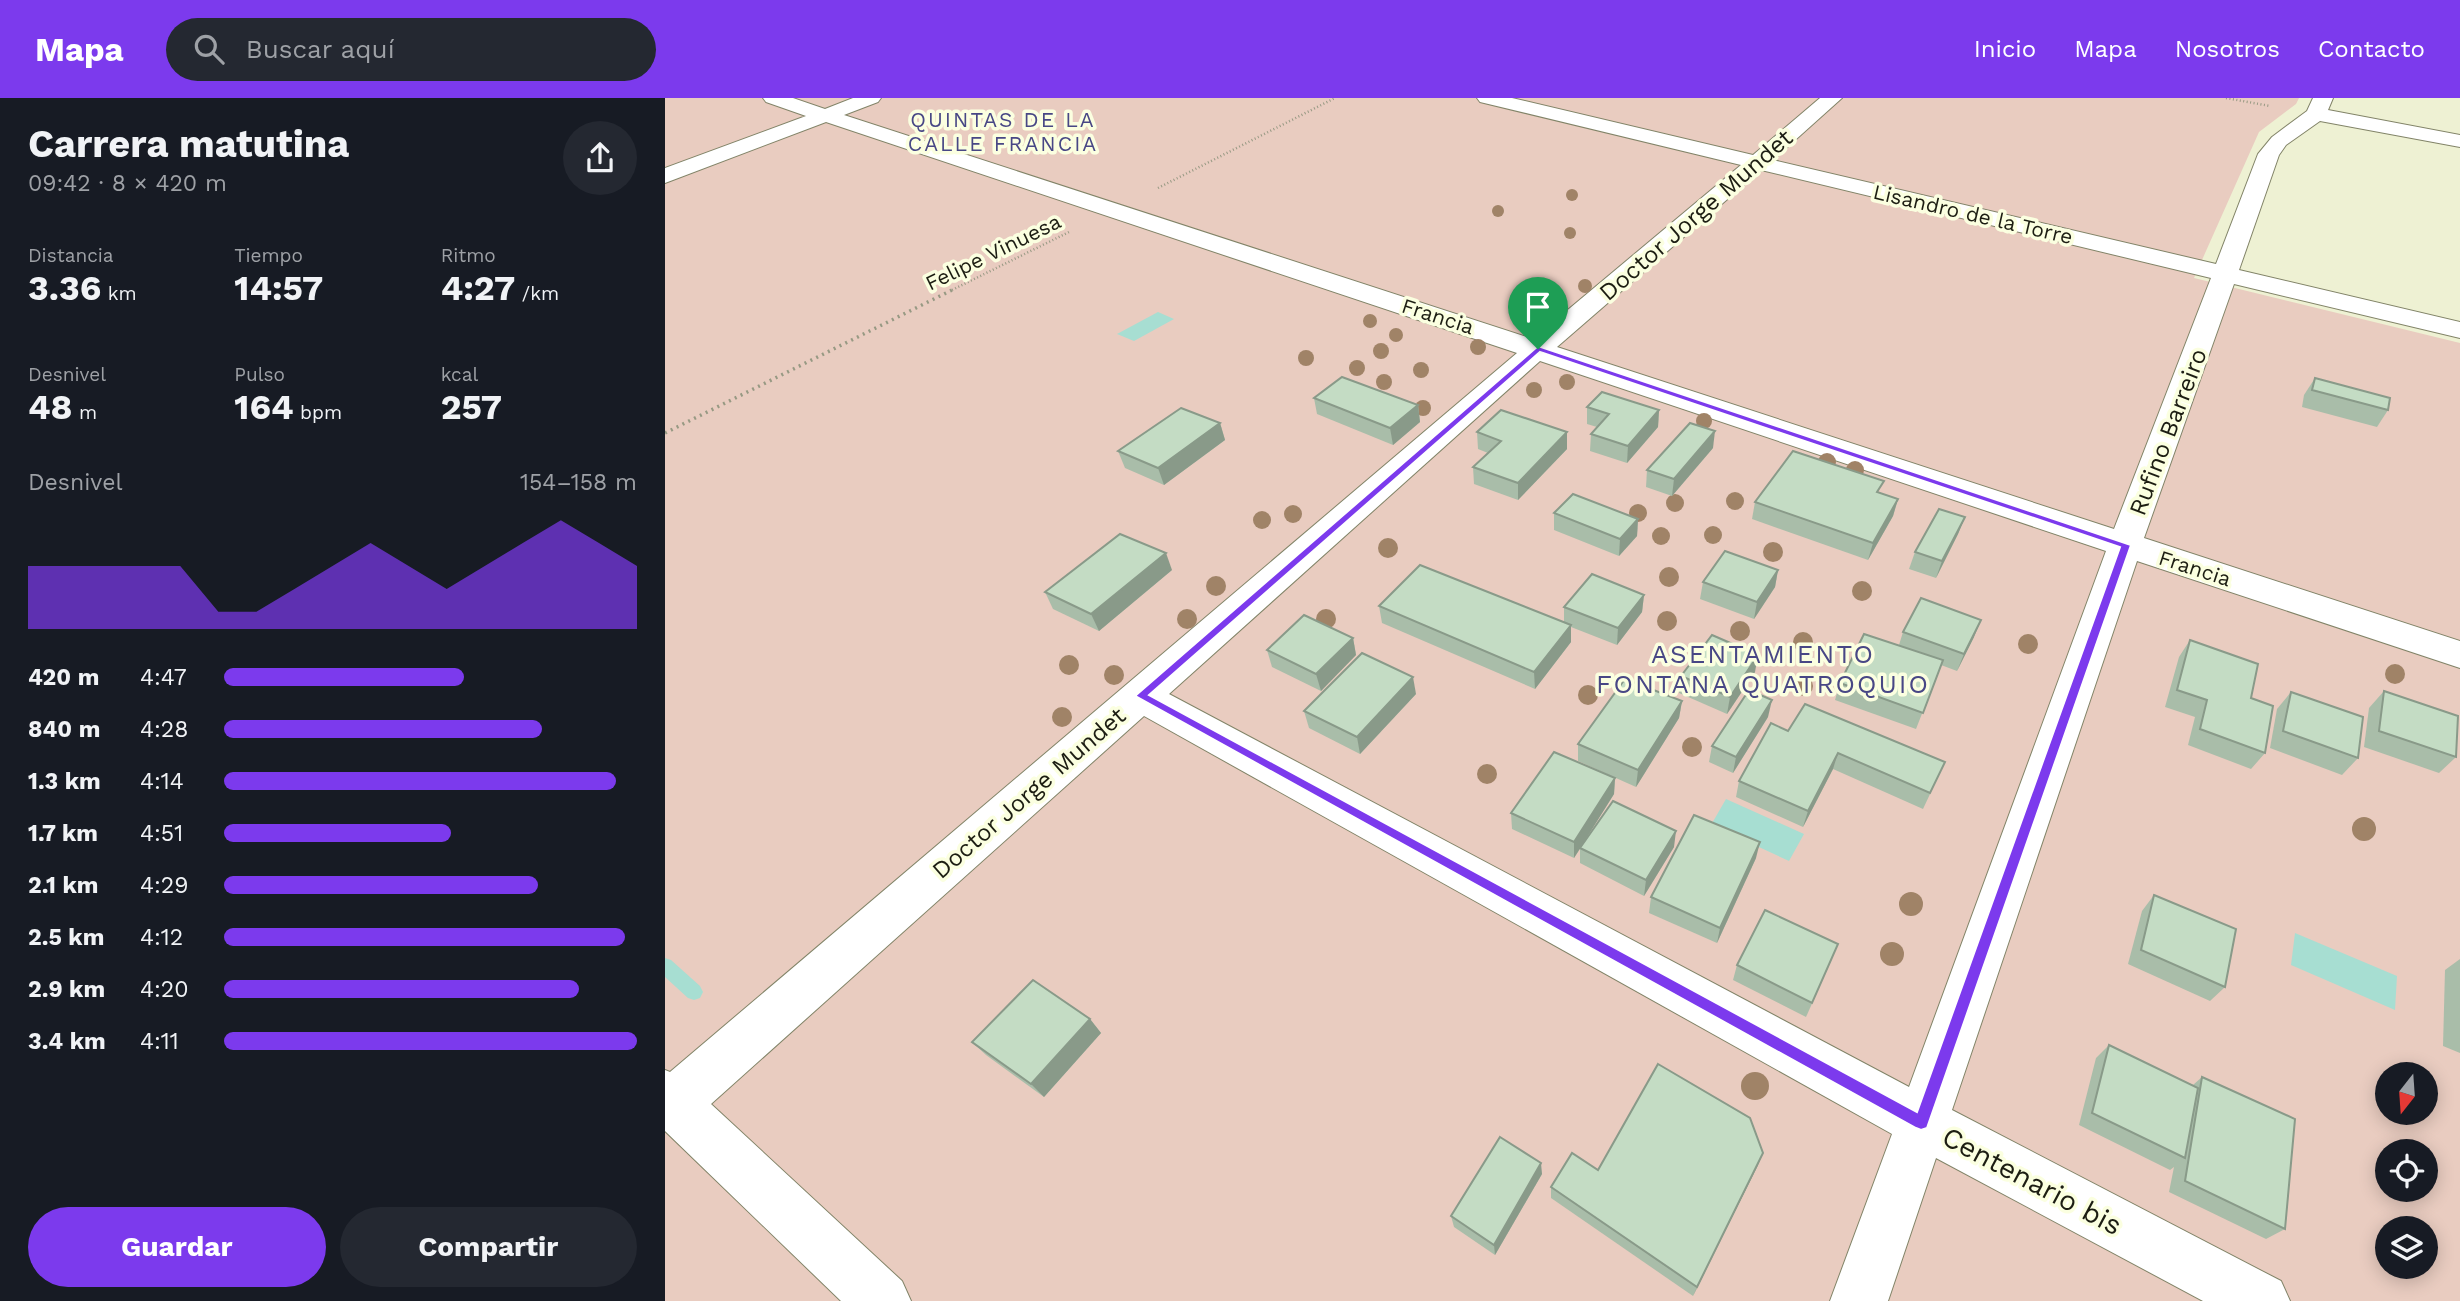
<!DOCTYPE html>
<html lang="es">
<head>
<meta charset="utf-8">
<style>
	body { margin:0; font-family:"Work Sans",sans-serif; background:#242831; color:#f1f3f6; height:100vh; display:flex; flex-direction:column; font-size:26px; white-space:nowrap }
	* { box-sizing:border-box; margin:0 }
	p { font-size:23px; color:#9ea1a6 }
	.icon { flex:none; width:38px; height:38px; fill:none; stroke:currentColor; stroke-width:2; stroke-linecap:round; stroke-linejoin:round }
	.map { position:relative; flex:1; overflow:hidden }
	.panel { display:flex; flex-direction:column; background:#171b24; width:665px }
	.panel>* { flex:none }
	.needle { width:46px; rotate:197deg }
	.tools { position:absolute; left:1710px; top:964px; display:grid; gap:14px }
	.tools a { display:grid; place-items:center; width:63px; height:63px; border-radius:50%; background:#171b24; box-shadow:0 4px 18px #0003; font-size:35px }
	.pin { position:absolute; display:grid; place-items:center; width:60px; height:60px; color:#fff; margin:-72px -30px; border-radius:50% 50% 50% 0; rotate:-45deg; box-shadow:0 0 7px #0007 }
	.pin .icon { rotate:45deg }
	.round { display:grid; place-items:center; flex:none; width:74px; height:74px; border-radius:37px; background:#242831 }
	.summary { display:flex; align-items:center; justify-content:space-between; height:119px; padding:0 28px }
	h1 { font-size:38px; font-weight:700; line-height:52px }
	.metrics { display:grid; grid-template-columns:repeat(3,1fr); gap:10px; height:119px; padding:7px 28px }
	.metrics div { display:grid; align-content:center }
	.metrics b { font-size:35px; font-weight:700 }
	.metrics small { font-size:19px; font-weight:400 }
	.metrics p { font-size:19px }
	.chart { height:196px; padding:14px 28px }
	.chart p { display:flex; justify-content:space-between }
	.chart svg { width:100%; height:126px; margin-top:7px; fill:#7c3aed; opacity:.7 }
	.button { display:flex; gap:14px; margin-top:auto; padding:14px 28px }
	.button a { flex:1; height:80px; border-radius:42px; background:#7c3aed; color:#fff; font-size:28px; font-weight:700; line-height:80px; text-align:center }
	.button a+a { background:#242831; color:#f1f3f6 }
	ul { padding:0 28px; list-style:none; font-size:23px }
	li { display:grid; grid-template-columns:112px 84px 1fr; align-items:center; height:52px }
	li i { height:18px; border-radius:9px; background:#7c3aed }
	header { display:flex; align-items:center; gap:42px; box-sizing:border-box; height:98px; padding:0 35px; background:#7c3aed; color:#fff }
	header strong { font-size:33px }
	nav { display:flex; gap:38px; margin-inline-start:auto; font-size:24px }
	.search { width:490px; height:63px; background:#242831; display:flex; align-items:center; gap:18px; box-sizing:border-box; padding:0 24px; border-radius:38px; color:#9ea1a6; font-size:26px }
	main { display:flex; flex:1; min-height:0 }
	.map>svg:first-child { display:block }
</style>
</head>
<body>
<header>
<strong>Mapa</strong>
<div class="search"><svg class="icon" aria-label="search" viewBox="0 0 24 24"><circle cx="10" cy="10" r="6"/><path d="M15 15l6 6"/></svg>Buscar aquí</div>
<nav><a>Inicio</a><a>Mapa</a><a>Nosotros</a><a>Contacto</a></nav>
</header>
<main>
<section class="panel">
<div class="summary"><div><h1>Carrera matutina</h1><p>09:42 · 8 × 420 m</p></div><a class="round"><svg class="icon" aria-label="share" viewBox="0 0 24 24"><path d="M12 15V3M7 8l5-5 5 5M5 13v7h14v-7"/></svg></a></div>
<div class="metrics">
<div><p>Distancia</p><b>3.36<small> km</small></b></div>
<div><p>Tiempo</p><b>14:57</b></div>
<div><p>Ritmo</p><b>4:27<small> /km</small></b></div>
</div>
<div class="metrics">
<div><p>Desnivel</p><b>48<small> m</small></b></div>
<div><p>Pulso</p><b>164<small> bpm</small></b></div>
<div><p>kcal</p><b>257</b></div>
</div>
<div class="chart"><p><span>Desnivel</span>154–158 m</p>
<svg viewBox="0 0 160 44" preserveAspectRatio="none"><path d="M0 44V22L10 22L20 22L30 22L40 22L50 38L60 38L70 30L80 22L90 14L100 22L110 30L120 22L130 14L140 6L150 14L160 22V44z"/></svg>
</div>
<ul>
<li><b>420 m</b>4:47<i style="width:58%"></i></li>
<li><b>840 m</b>4:28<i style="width:77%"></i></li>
<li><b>1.3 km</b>4:14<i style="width:95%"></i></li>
<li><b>1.7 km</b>4:51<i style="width:55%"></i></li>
<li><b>2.1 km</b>4:29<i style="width:76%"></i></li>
<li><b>2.5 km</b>4:12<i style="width:97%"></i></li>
<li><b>2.9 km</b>4:20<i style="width:86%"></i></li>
<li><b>3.4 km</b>4:11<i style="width:100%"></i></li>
</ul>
<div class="button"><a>Guardar</a><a>Compartir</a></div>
</section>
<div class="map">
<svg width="1795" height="1203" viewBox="0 0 1795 1203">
	<rect width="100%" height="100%" fill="#eef1d3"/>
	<path fill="#e9ccc0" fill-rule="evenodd" d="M0,0H1634L1631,6L1594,34L1529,180L1795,245V1203H0ZM1722,976H1760V1015H1722ZM1722,1054H1760V1092H1722ZM1722,1130H1760V1169H1722Z"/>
	<g fill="#a7ded2">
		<path d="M493,214L509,221L469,243L452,236Z"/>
		<path d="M1061,701L1139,736L1124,763L1046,727Z"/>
		<path d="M1630,835L1732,878L1730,912L1626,867Z"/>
	</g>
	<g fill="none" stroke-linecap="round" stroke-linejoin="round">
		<path fill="#a7ded2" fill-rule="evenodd" d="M0,860L6,862L35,888L38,894L35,900L29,902L23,900L0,879Z"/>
		<g stroke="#828468" stroke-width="2">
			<path id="street" d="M98,0H128L160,11L188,0H216L213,4L179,17L868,241L1076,67L815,4L812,0H847L1088,57L1155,0H1177L1108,62L1551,166L1593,56L1607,39L1642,13L1648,0H1668L1663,12L1795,37V49L1655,23L1621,47L1614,57L1574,172L1795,224V240L1569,186L1479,440L1795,543V570L1472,463L1287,1012L1616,1183L1625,1203H1538L1271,1060L1223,1203H1165L1227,1036L479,618L46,1006L237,1183L246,1203H176L0,1033V972L5,974L852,255L161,24L0,85V70L141,18L101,4ZM1096,72L1546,180L1449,431L892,249ZM875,263L1441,453L1244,989L504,596Z"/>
		</g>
		<g stroke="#979983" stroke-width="2.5" stroke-dasharray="1 2.5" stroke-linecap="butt">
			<path d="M1561,0L1605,8"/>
			<path d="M493,90L670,0"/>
			<path d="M287,192L406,133"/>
		</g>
		<path stroke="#979983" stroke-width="3.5" stroke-dasharray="2 4.5" stroke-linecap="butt" d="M0,335L291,190"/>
		<use href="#street" fill="#fff" fill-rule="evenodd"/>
	</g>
	<g fill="#a08367">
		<circle cx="907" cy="97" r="6"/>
		<circle cx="833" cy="113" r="6"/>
		<circle cx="905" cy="135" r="6"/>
		<circle cx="920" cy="188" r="7"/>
		<circle cx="896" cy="211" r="7"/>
		<circle cx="705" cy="223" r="7"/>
		<circle cx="731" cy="237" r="7"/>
		<circle cx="813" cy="249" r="8"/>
		<circle cx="716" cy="253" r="8"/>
		<circle cx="641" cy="260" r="8"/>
		<circle cx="692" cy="270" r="8"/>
		<circle cx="756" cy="272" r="8"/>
		<circle cx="719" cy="284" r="8"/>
		<circle cx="902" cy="284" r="8"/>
		<circle cx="869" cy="292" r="8"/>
		<circle cx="758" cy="310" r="8"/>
		<circle cx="1039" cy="323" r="8"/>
		<circle cx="1162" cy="364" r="9"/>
		<circle cx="1190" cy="372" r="9"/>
		<circle cx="1070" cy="403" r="9"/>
		<circle cx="1010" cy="405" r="9"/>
		<circle cx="973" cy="415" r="9"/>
		<circle cx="628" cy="416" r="9"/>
		<circle cx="597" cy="422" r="9"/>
		<circle cx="1048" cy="437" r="9"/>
		<circle cx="996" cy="438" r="9"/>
		<circle cx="723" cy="450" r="10"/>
		<circle cx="1108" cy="454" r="10"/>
		<circle cx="1004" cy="479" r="10"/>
		<circle cx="551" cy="488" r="10"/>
		<circle cx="1197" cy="493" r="10"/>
		<circle cx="522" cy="521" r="10"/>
		<circle cx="661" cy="521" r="10"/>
		<circle cx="1002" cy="523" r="10"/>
		<circle cx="1075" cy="533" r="10"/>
		<circle cx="1138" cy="544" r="10"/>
		<circle cx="1363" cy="546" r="10"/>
		<circle cx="404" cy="567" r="10"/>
		<circle cx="1730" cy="576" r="10"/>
		<circle cx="449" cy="577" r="10"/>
		<circle cx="1138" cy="588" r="10"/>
		<circle cx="923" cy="597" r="10"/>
		<circle cx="397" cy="619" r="10"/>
		<circle cx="1027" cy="649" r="10"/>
		<circle cx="822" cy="676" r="10"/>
		<circle cx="1699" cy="731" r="12"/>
		<circle cx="1246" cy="806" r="12"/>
		<circle cx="1227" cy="856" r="12"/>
		<circle cx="1090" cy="988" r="14"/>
	</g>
	<g fill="#a9bda9">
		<path d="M1650,280L1723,312L1712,329L1637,309L1639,297Z"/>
		<path d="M649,300L753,307L755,324L728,347L652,316Z"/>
		<path d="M922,309L994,312L993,329L962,365L925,353L926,336L932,329L922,326Z"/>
		<path d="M555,325L560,342L499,387L460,370L453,353Z"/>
		<path d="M812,334H902V351L853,402L809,386L808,369L823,355L813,351Z"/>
		<path d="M1048,350L1007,398L981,389L982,372Z"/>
		<path d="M1216,395L1233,401L1228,418L1203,462L1087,421L1090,404Z"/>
		<path d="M889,415L973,421L972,438L954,458L889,432Z"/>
		<path d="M1300,419L1293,436L1271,480L1244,471L1250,454Z"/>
		<path d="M507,472L434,533L388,511L380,494Z"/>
		<path d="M1113,472L1110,489L1089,521L1035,501L1038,484Z"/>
		<path d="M979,497L977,514L952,547L906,529V544L870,591L717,525L714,508L899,524V509Z"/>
		<path d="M1238,534L1309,539L1292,573L1276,567L1251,631L1170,602L1175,585L1234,547Z"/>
		<path d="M688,540L691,557L656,593L607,569L602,552Z"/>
		<path d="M1525,542L1586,600L1600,655L1586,671L1523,647L1530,619L1500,609L1514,559Z"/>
		<path d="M1090,574L1062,616L1014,595L1016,578Z"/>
		<path d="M1719,593L1791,659L1774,675L1699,649L1704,610Z"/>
		<path d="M1626,594L1693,660L1677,677L1605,650L1612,611Z"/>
		<path d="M751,596L695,656L644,630L639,613Z"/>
		<path d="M1017,603L1014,620L971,689L913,663V646Z"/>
		<path d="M1103,619L1068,675L1044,664L1047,648Z"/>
		<path d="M1123,633L1280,664L1258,711L1168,671L1138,729L1071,699L1074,683Z"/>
		<path d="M950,680L949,696L922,739L1009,749L979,798L915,765V751L909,760L847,731L846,715Z"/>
		<path d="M1091,760L1052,845L984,815L986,799Z"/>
		<path d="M1489,797L1560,889L1545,903L1463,866L1477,813Z"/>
		<path d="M1167,861L1141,919L1068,882L1072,867Z"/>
		<path d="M1795,861V955L1778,948L1780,872Z"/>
		<path d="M425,921L436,935L379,999L321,957L307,944Z"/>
		<path d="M1444,947L1528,987L1537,979L1620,1131L1601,1141L1504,1094L1509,1069L1505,1072L1414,1027L1431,960Z"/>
		<path d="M1093,1067L1028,1198L886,1100V1089L933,1072Z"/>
		<path d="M877,1076L830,1157L789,1129L786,1118Z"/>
	</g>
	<g fill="#899a89">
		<path d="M753,307L755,324L728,347L725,330Z"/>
		<path d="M994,312L993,329L962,365L963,348Z"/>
		<path d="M555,325L560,342L499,387L493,370Z"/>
		<path d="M1050,333L1048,350L1007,398L1009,381Z"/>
		<path d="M902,334V351L853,402V385Z"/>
		<path d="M1233,401L1228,418L1203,462L1208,445Z"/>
		<path d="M1300,419L1293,436L1271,480L1277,463Z"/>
		<path d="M973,421L972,438L954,458L955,441Z"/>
		<path d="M501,455L507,472L434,533L426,516Z"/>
		<path d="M1113,472L1110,489L1089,521L1092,504Z"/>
		<path d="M979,497L977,514L952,547L953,530Z"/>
		<path d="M1316,522L1309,539L1292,573L1299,556Z"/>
		<path d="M906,527V544L870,591L869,574Z"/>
		<path d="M688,540L691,557L656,593L651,576Z"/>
		<path d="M1093,557L1090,574L1062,616L1065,599Z"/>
		<path d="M748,579L751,596L695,656L692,639Z"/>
		<path d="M1107,602L1103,619L1068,675L1071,659Z"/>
		<path d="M1017,603L1014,620L971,689L973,672Z"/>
		<path d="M1173,655L1168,671L1138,729L1143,713Z"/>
		<path d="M950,680L949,696L909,760V744Z"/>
		<path d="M1011,733L1009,749L979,798L981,782Z"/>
		<path d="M1095,744L1091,760L1052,845L1055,830Z"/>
		<path d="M425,921L436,935L379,999L366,986Z"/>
		<path d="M1098,1055L1093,1067L1028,1198L1032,1189Z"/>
		<path d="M876,1065L877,1076L830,1157L829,1147Z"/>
	</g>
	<g fill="#c4dcc4" stroke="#899a89" stroke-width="2">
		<path d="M677,279L753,307L725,330L649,300Z"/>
		<path d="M1650,280L1725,300L1723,312L1647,292Z"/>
		<path d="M937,294L994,312L963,348L926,336L944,316L922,309Z"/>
		<path d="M516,310L555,325L493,370L453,353Z"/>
		<path d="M836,312L902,334L853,385L808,369L836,343L812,334Z"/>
		<path d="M1025,325L1050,333L1009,381L982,372Z"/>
		<path d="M1128,353L1219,383L1212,394L1233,401L1208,445L1090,404Z"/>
		<path d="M908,396L973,421L955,441L889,415Z"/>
		<path d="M1274,411L1300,419L1277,463L1250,454Z"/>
		<path d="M455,436L501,455L426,516L380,494Z"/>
		<path d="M1060,453L1113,472L1092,504L1038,484Z"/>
		<path d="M755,467L906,527L869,574L714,508Z"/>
		<path d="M927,476L979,497L953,530L899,509Z"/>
		<path d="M1256,500L1316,522L1299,556L1238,534Z"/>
		<path d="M639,517L688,540L651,576L602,552Z"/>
		<path d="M1199,536L1278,562L1258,615L1175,585Z"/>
		<path d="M1047,537L1093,557L1065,599L1016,578Z"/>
		<path d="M1525,542L1593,566L1586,600L1608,608L1600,655L1535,631L1542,602L1512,592Z"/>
		<path d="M697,555L748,579L692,639L639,613Z"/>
		<path d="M960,581L1017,603L973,672L913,646Z"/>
		<path d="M1084,592L1107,602L1071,659L1047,648Z"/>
		<path d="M1719,593L1793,618L1791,659L1714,633Z"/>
		<path d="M1626,594L1698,619L1693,660L1618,633Z"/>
		<path d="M1140,606L1280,664L1265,695L1173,655L1143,713L1074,683L1106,625L1123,633Z"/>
		<path d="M889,654L950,680L909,744L846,715Z"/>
		<path d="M948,703L1011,733L981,782L915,750Z"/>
		<path d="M1029,717L1095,744L1055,830L986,799Z"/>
		<path d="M1489,797L1571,831L1560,889L1476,852Z"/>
		<path d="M1100,812L1173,846L1147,905L1072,867Z"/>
		<path d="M368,882L425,921L366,986L307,944Z"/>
		<path d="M1444,947L1533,990L1520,1060L1427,1015Z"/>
		<path d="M993,966L1085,1020L1098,1055L1032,1189L886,1089L907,1055L933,1072Z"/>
		<path d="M1537,979L1630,1021L1620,1131L1520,1083Z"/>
		<path d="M835,1039L876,1065L829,1147L786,1118Z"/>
	</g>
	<path fill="#7c3aed" stroke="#fff" stroke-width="2" fill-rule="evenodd" d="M873,248L1466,447L1262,1030L1256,1032L1251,1030L470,598ZM875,254L1455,449L1252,1014L484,597Z"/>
	<g text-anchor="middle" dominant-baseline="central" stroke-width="7" stroke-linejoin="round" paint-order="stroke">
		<g font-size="21" letter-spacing="2" fill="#484785" stroke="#fbffe0">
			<text x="338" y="21">QUINTAS DE LA<tspan x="338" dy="24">CALLE FRANCIA</tspan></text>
		</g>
		<g font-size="21" fill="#1c1d12" stroke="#fbffe0">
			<text transform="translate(1308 116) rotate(13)">Lisandro de la Torre</text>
			<text transform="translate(328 154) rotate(-26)">Felipe Vinuesa</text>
			<text transform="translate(773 218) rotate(18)">Francia</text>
			<text transform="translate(1530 470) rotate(18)">Francia</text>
		</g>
		<g font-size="24" fill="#1c1d12" stroke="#fbffe0">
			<text transform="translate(1031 117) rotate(-41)">Doctor Jorge Mundet</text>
			<text transform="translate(1503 334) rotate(-69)">Rufino Barreiro</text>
			<text transform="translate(364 695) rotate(-41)">Doctor Jorge Mundet</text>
		</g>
		<g font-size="26" letter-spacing="2" fill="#484785" stroke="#fbffe0">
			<text x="1098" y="556">ASENTAMIENTO<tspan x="1098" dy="30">FONTANA QUATROQUIO</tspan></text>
		</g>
		<g font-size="28" fill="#1c1d12" stroke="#fbffe0">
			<text transform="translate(1367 1083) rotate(28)">Centenario bis</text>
		</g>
	</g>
</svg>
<div class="tools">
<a><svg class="needle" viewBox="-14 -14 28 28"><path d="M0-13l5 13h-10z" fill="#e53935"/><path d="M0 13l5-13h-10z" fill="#9ea1a6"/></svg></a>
<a><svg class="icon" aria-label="locate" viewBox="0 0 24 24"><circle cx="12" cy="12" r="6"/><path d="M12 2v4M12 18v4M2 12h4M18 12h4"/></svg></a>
<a><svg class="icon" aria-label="layers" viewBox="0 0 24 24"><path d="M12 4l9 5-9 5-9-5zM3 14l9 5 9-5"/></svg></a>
</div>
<div class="pin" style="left:873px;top:251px;background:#1e9e55"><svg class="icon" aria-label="arrive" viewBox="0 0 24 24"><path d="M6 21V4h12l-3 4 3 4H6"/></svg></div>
</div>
</main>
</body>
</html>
